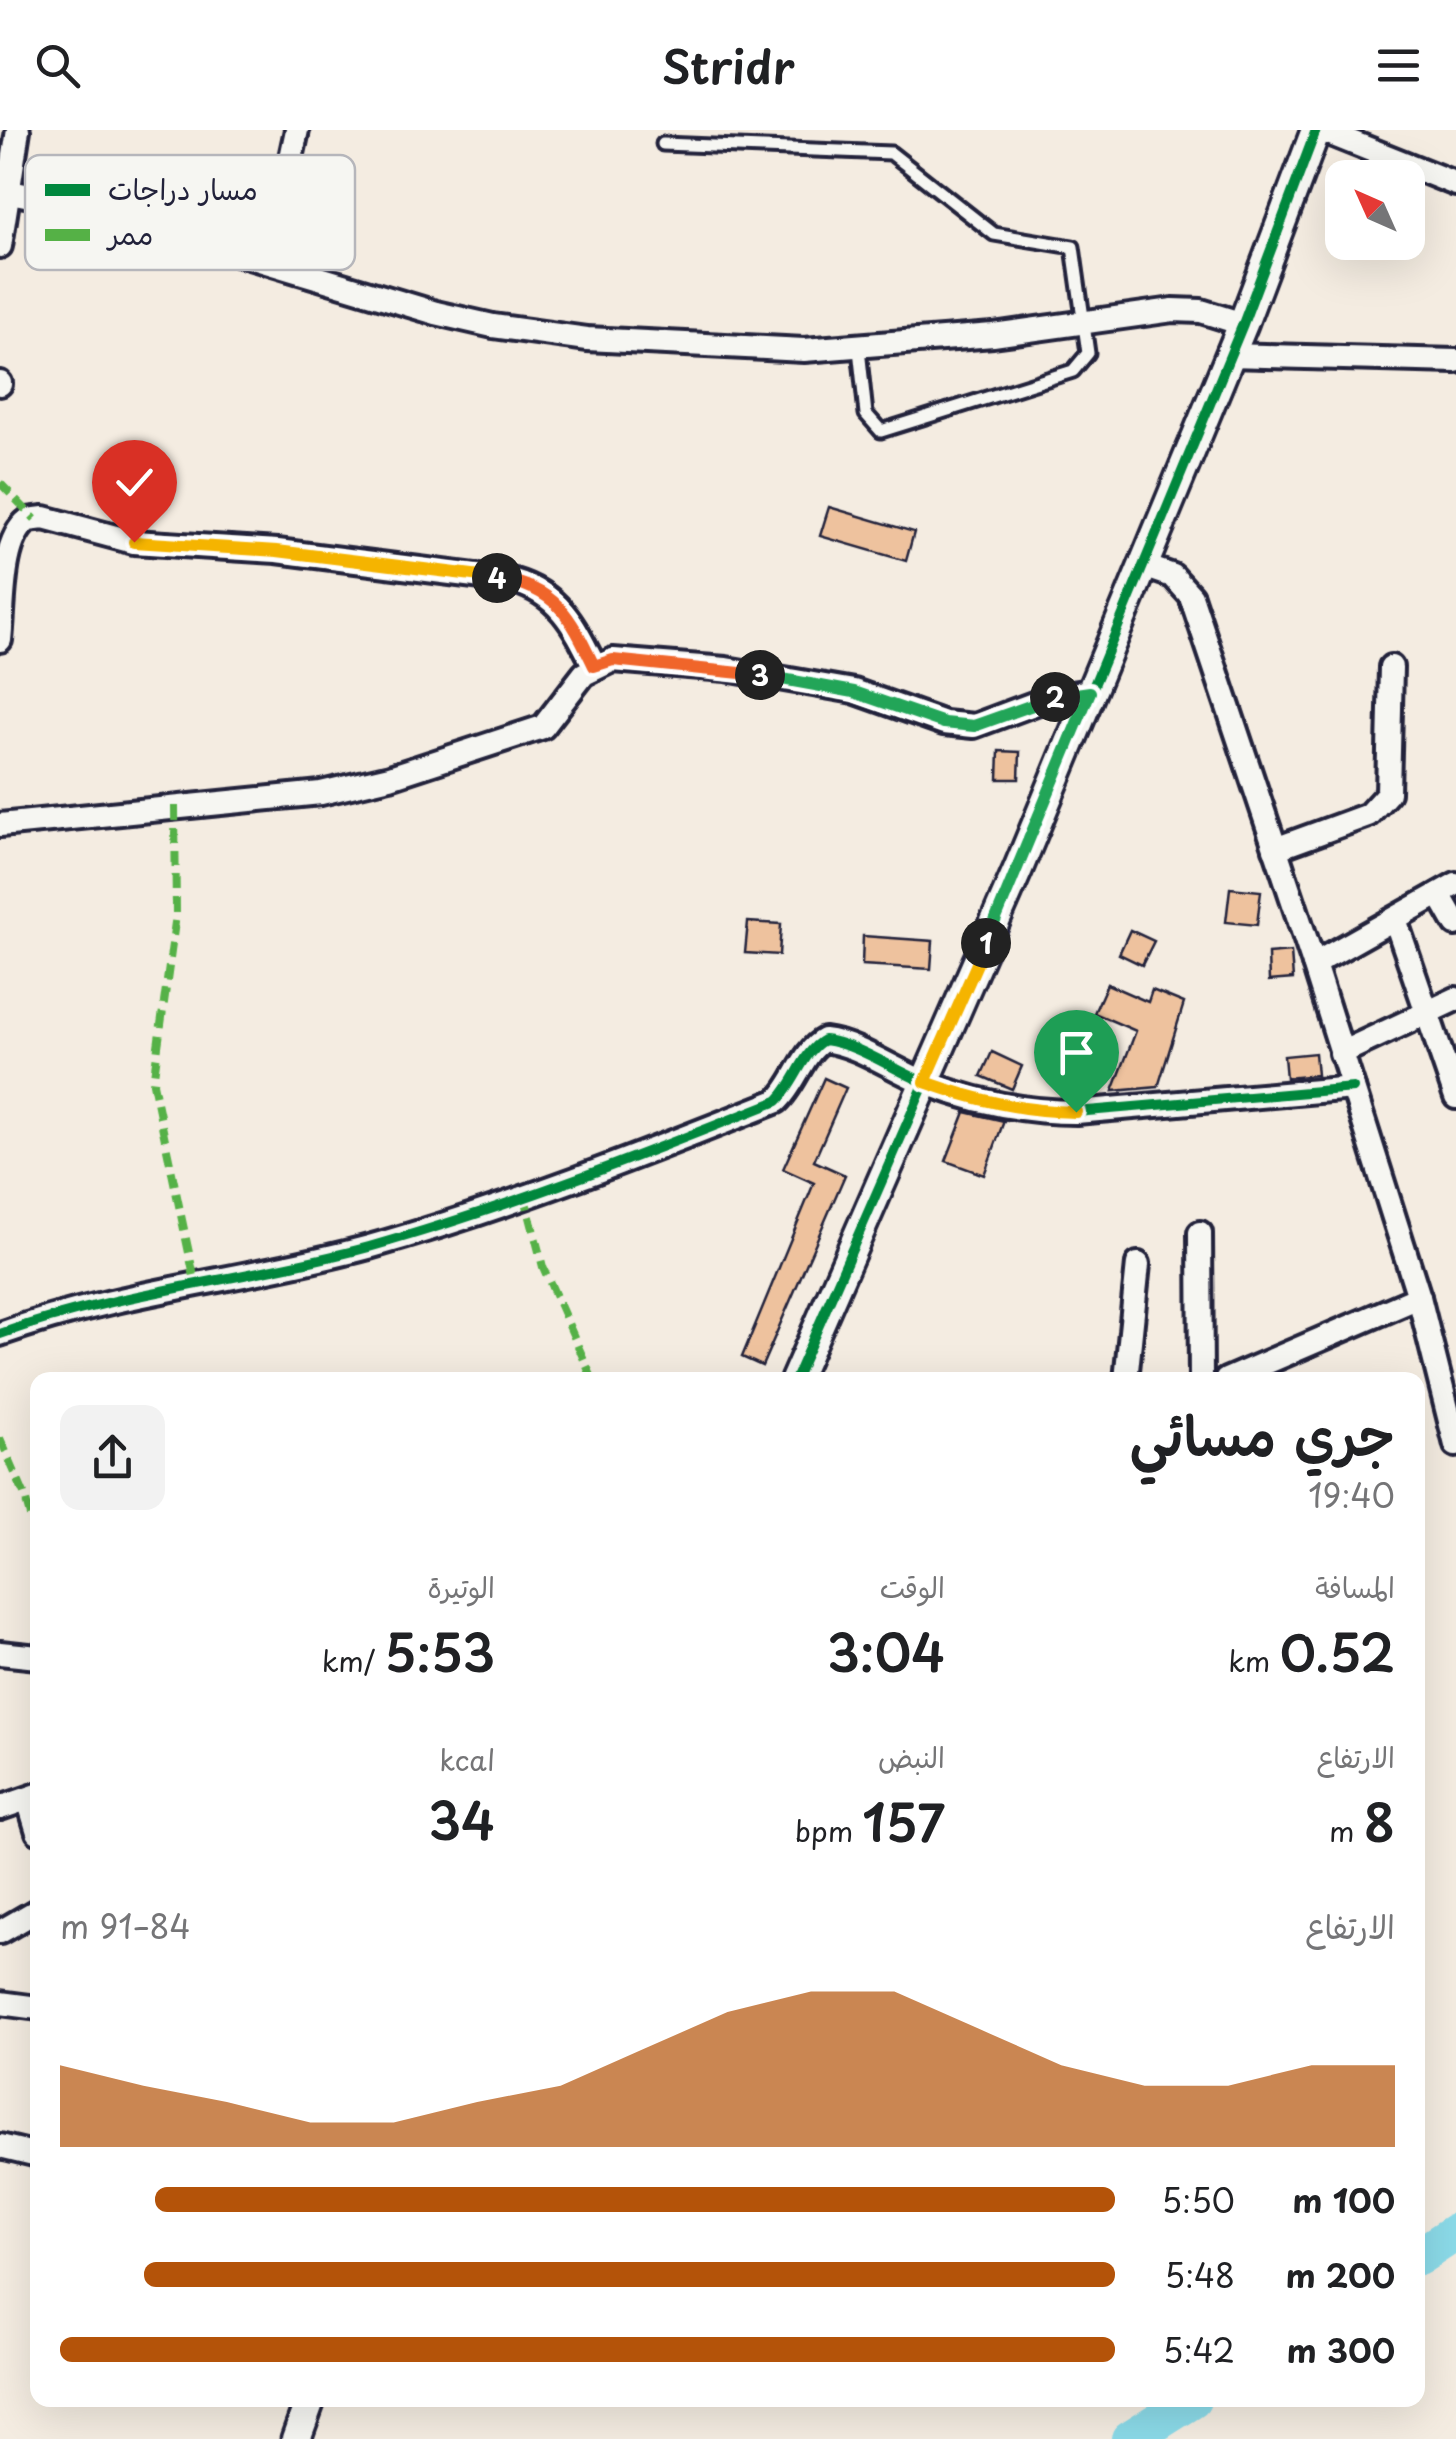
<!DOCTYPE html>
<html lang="ar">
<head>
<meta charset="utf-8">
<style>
	body { margin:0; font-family:"Playpen Sans","Playpen Sans Arabic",sans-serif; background:#f2f2f2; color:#202124; direction:rtl; height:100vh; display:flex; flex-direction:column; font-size:38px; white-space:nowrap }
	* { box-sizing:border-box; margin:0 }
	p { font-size:32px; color:#757577 }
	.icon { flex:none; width:55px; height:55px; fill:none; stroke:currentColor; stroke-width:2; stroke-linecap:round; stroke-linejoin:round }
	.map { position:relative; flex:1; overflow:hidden; direction:ltr }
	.drawer { position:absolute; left:30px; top:1242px; width:1395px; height:1035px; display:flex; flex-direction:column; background:#fff; border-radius:20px; box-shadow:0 10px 40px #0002; direction:rtl }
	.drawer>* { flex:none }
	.needle { width:65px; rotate:315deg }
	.controls { position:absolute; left:1325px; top:30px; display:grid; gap:20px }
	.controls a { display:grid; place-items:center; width:100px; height:100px; border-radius:20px; background:#fff; box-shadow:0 10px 40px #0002; font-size:50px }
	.pin { position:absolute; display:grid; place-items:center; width:85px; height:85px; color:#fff; margin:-102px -42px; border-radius:50% 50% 50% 0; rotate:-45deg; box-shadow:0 0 10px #0007 }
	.pin .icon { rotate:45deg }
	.km { position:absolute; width:50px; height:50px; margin:-25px; border-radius:50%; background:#222; color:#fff; font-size:28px; line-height:50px; text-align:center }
	.round { display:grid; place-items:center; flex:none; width:105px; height:105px; border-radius:20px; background:#f2f2f2 }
	.summary { display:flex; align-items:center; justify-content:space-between; height:170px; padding:0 30px }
	h1 { font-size:55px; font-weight:600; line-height:75px }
	.metrics { display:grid; grid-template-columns:repeat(3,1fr); gap:15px; height:170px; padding:10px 30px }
	.metrics div { display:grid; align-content:center }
	.metrics b { font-size:50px; font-weight:600 }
	.metrics small { font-size:28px; font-weight:400 }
	.metrics p { font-size:28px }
	.chart { height:280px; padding:20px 30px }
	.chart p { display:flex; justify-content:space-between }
	.chart svg { width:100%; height:180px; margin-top:10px; fill:#b45309; opacity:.7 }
	ul { padding:0 30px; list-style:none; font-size:32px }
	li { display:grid; grid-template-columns:160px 120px 1fr; align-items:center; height:75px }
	li i { height:25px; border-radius:12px; background:#b45309 }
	header { display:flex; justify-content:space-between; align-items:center; height:130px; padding:0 30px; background:#fff; font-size:45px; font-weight:600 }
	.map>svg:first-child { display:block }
</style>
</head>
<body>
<header><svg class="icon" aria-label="menu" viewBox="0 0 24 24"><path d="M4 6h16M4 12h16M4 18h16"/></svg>Stridr<svg class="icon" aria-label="search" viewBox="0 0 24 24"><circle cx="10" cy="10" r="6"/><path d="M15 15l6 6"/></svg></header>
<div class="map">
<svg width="1456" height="2309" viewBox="0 0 1456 2309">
	<rect width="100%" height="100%" fill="#f4ece1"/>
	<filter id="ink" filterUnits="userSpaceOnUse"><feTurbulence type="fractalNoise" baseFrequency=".01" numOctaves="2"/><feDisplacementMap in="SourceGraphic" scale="20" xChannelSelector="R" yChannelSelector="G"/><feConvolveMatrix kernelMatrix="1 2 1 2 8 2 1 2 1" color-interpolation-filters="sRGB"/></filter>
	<g filter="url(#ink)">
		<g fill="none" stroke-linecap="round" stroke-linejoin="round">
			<g stroke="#8bdae8" stroke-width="38">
				<path d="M1418,2127L1456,2102"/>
				<path d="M1130,2309L1192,2270"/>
			</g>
		</g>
		<g fill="#eec29e" stroke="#22223b" stroke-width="2.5">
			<path d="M829,377L914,402L906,431L820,406Z"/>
			<path d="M999,621L1020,622L1019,649H998Z"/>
			<path d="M1230,758L1261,761L1257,795L1226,792Z"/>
			<path d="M748,792L781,794L779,825L745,823Z"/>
			<path d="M1130,800L1154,811L1142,835L1119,824Z"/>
			<path d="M863,806L933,811L931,839L862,835Z"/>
			<path d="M1291,822L1293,849L1269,851L1268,824Z"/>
			<path d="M1107,854L1148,872L1152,860L1184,873L1158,957L1113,961L1136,901L1094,883Z"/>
			<path d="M992,922L1022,936L1012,959L981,946Z"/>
			<path d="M1315,923L1317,945L1286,948L1284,926Z"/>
			<path d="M824,948L846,958L814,1031L845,1045L762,1236L742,1227L814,1053L783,1039Z"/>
			<path d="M965,982L1004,991L984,1045L946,1031Z"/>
		</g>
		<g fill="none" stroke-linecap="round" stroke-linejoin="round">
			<g stroke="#22223b" stroke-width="19">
				<path id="service" d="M663,14L891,23L994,104L1073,117L1088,223L1073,241L881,301L866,284L859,219"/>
			</g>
			<g stroke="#22223b" stroke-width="30">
				<g id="minor">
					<path d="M1321,0L1456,54"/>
					<path d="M0,60L76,75L436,183L493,196L587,209L804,220L993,205L1173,180L1201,181L1243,194"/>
					<path d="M0,116L18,0"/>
					<path d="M269,130L297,0"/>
					<path d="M1229,225L1456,231"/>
					<path d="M0,253V254"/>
					<path d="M1141,435L1173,446L1191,466L1314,834L1419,1167L1226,1250"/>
					<path d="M0,510C4,476 0,411 28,390L44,388L134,412L277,421L514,451C559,464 574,495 594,535"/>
					<path d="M0,695L321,663L390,647L543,597L584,544L613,530L726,539L854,561L944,593L974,596L1052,567L1090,561"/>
					<path d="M1275,719L1368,685L1388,663L1391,537"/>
					<path d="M1439,764L1456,794"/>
					<path d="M1395,789L1456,967"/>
					<path d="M1314,834L1456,754"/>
					<path d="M1341,923L1456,869"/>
					<path d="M1200,1103L1201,1250"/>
					<path d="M1419,1167L1456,1315"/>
					<path d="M0,1204C119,1161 247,1150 369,1117C507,1078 644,1024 777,971C795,955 803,921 824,910C858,914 892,939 924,952C974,972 1022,982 1076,982L1353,958"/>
					<path d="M1126,1250L1138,1134"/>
					<path d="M0,1523L38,1527"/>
					<path d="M28,1669L38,1702"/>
					<path d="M0,1678L38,1665"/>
					<path d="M0,1802L38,1780"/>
					<path d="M0,1873L38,1878"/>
					<path d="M0,2016L38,2025"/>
				</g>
			</g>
			<g stroke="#22223b" stroke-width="35">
				<g id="tertiary">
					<path d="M795,1250L1018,739L1243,194L1316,0"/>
					<path d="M296,2309L310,2270"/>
				</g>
			</g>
			<use href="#service" stroke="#f6f6f2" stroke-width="11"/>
			<use href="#minor" stroke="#f6f6f2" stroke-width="22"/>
			<use href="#tertiary" stroke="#f6f6f2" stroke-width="28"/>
			<g stroke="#55b146" stroke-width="8" stroke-dasharray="15 8" stroke-linecap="butt">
				<path d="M0,353L35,389"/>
				<path d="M175,676L176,785L153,953L196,1156"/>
				<path d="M524,1064L543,1137L593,1250"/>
				<path d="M0,1308L24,1364L38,1415"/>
			</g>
			<g stroke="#f6f6f2" stroke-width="16">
				<g id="cycleway">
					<path d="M0,1204C119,1161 247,1150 369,1117C507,1078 644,1024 777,971C795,955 803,921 824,910C858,914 892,939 924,952C974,972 1022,982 1076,982L1353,958"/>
					<path d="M795,1250L1018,739L1243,194L1316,0"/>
				</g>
			</g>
			<use href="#cycleway" stroke="#00873e" stroke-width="10"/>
		</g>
	</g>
	<g fill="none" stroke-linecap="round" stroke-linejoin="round" filter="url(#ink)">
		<g stroke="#fff" stroke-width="20">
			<path id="split-1" d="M986,813L925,952C976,970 1021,981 1076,982"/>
		</g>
		<g stroke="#fff" stroke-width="20">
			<path id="split-2" d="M986,813L1090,562L1055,567"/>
		</g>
		<g stroke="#fff" stroke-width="20">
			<path id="split-3" d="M760,545L854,562L944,593L974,596L1055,567"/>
		</g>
		<g stroke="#fff" stroke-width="20">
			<path id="split-4" d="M497,448C557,459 569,484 594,536L613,530L760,545"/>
		</g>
		<g stroke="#fff" stroke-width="20">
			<path id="split-5" d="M134,412L277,421L497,448"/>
		</g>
		<use href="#split-1" stroke="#f5b400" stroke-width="12"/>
		<use href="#split-2" stroke="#22a559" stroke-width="12"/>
		<use href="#split-3" stroke="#22a559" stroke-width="12"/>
		<use href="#split-4" stroke="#f0652b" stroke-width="12"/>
		<use href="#split-5" stroke="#f5b400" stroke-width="12"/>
	</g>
	<rect x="25" y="25" width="330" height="115" rx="15" fill="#f6f6f2" stroke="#b6b6bb" stroke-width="2.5"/>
	<rect x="45" y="54" width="45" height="12" fill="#00873e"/>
	<rect x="45" y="99" width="45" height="12" fill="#55b146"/>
	<g font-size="28" fill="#22223b">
		<text x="108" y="70">مسار دراجات</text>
		<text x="108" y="115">ممر</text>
	</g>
</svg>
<div class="controls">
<a><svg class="needle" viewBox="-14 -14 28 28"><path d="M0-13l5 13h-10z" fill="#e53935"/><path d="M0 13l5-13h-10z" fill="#757577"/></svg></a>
</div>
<div class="pin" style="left:1076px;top:982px;background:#1e9e55"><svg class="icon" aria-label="arrive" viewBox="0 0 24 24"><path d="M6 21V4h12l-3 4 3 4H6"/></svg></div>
<div class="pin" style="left:134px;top:412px;background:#d93025"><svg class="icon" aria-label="check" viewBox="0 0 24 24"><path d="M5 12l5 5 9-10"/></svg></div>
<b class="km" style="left:986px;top:813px">1</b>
<b class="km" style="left:1055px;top:567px">2</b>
<b class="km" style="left:760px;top:545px">3</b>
<b class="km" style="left:497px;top:448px">4</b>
<section class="drawer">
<div class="summary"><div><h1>جري مسائي</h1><p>19:40</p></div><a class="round"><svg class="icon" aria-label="share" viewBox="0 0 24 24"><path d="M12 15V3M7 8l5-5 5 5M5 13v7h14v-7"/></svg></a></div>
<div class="metrics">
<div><p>المسافة</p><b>0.52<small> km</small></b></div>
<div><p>الوقت</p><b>3:04</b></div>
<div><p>الوتيرة</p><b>5:53<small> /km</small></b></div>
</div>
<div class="metrics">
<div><p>الارتفاع</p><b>8<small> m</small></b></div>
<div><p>النبض</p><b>157<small> bpm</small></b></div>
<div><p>kcal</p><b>34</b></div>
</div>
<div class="chart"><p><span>الارتفاع</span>84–91 m</p>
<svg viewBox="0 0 160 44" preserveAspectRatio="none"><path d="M0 44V24L10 29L20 33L30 38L40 38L50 33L60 29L70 20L80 11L90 6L100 6L110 15L120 24L130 29L140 29L150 24L160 24V44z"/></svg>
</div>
<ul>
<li><b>100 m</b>5:50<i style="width:91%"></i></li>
<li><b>200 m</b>5:48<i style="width:92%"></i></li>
<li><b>300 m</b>5:42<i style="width:100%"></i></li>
</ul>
</section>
</div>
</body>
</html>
